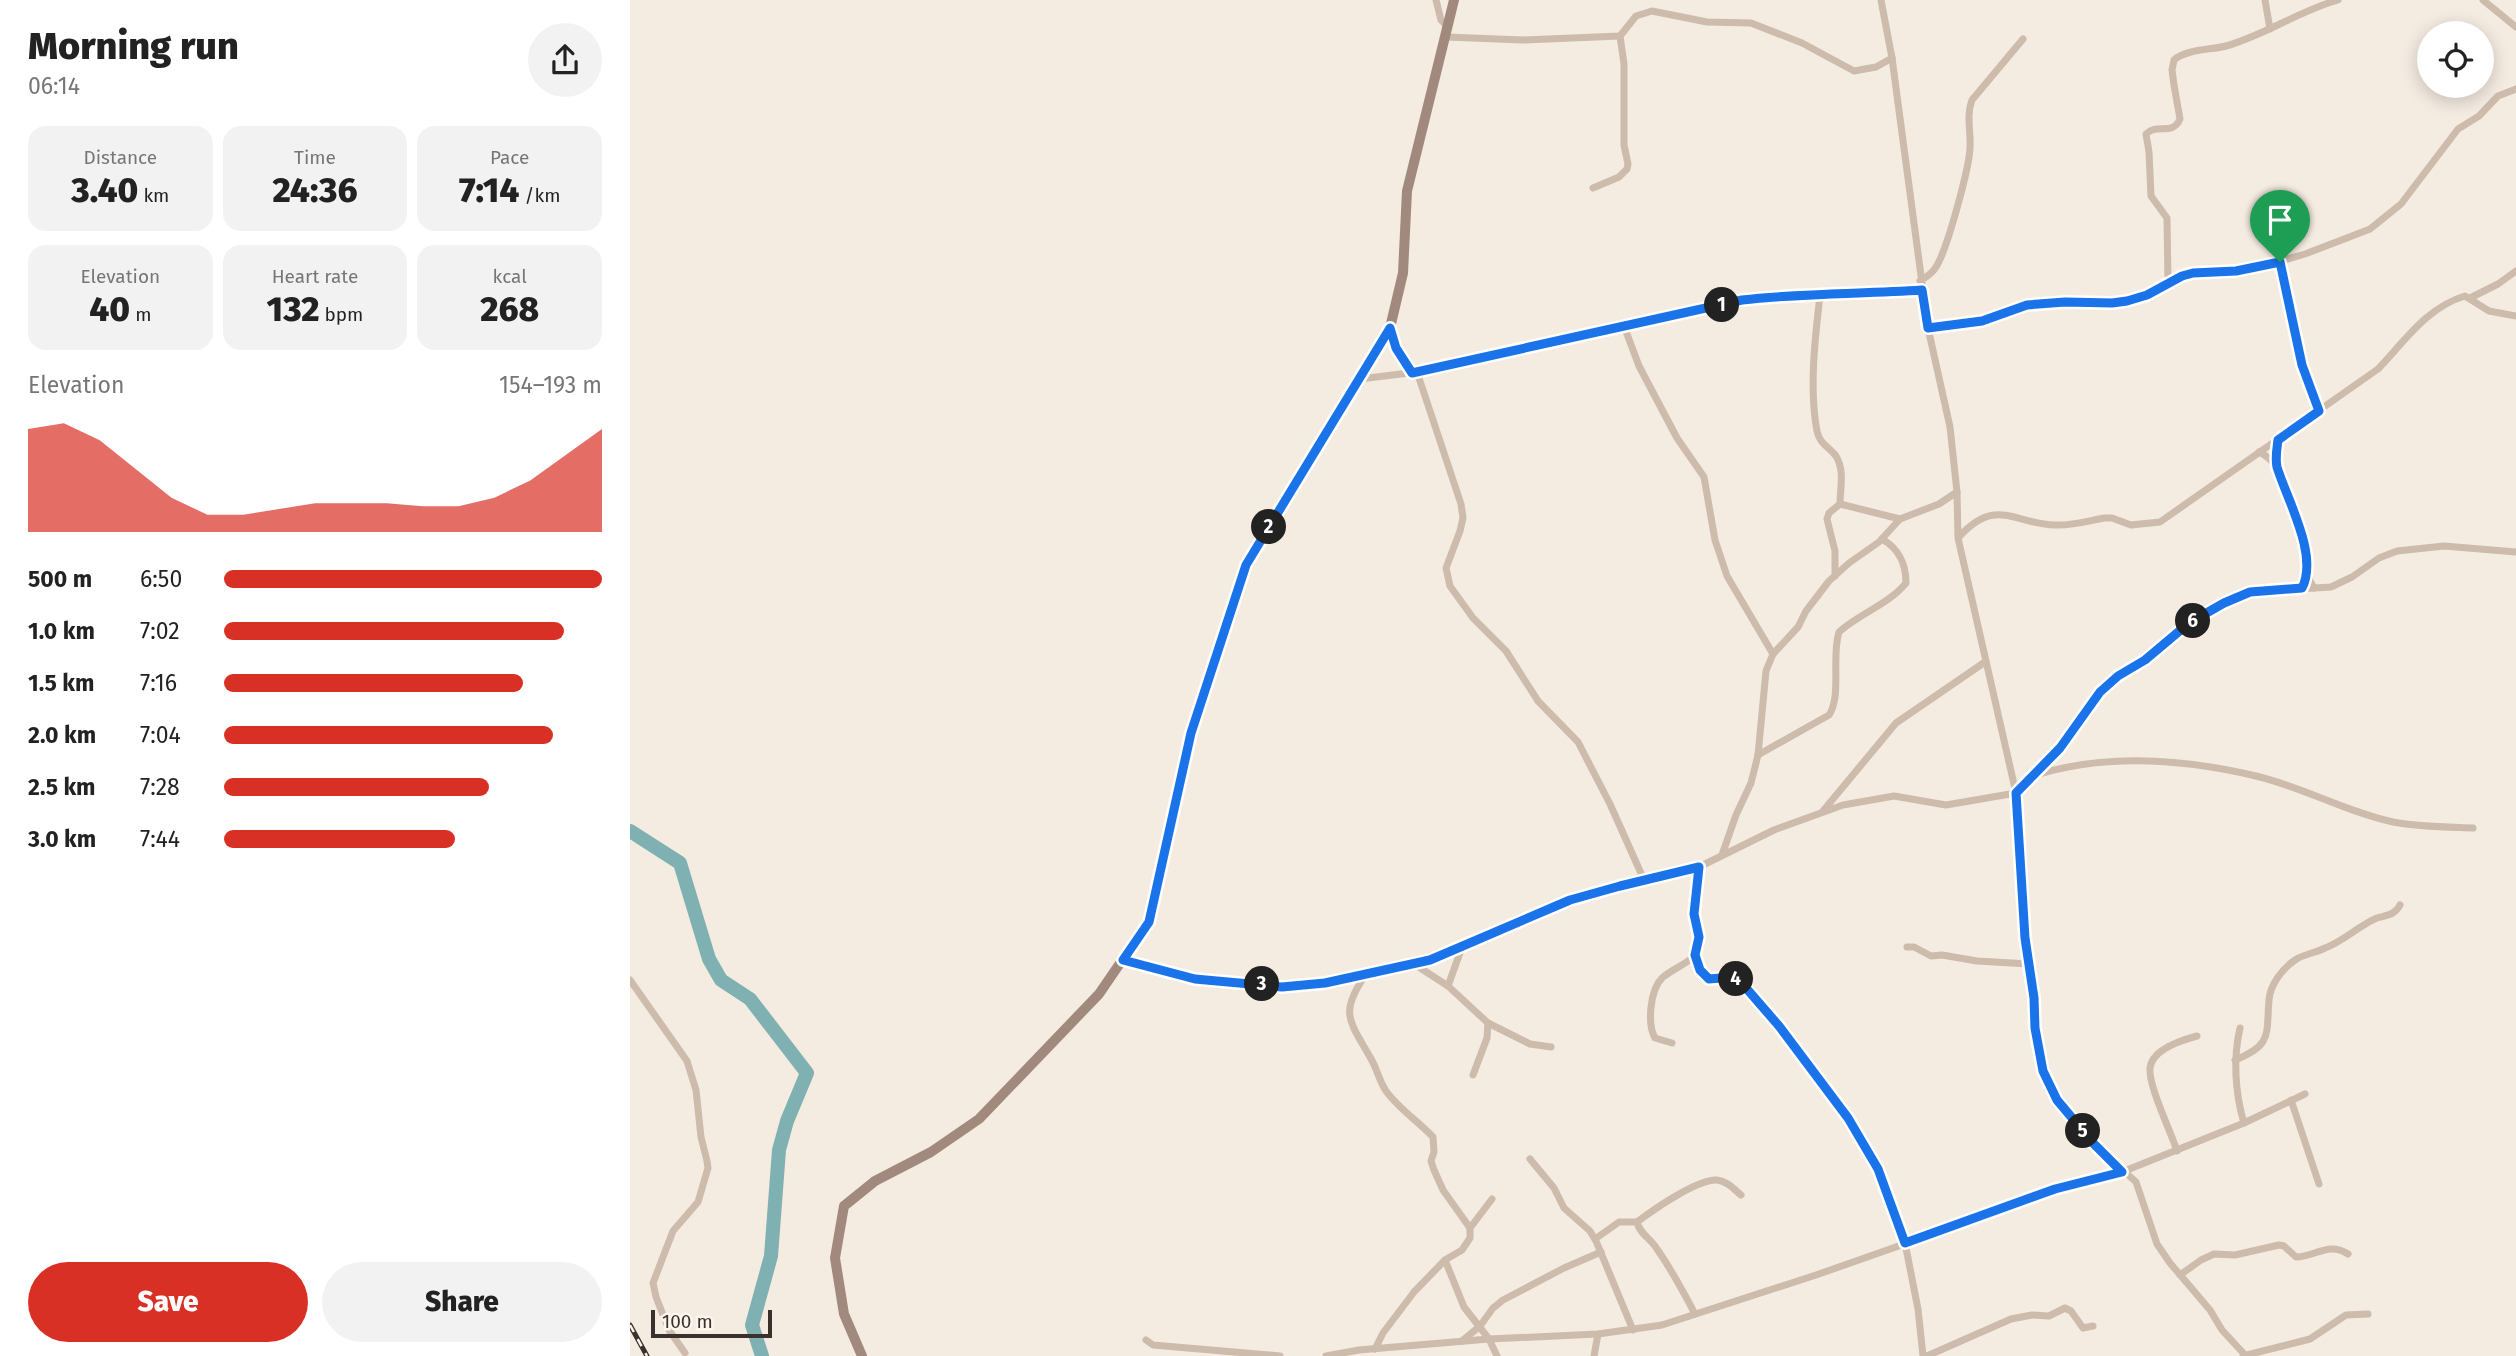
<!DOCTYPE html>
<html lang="en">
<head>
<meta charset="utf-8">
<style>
	body { margin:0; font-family:"Fira Sans",sans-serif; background:#f2f2f2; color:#222; height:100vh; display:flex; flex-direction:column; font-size:26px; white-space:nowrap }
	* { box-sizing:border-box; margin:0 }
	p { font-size:23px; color:#767676 }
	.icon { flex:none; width:38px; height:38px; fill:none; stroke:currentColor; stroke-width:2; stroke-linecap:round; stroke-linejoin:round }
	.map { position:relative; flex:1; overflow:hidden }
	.drawer { display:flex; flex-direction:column; background:#fff; width:630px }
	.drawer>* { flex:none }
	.controls { position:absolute; left:1787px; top:21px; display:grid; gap:14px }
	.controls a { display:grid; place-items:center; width:77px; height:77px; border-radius:50%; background:#fff; box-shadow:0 4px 18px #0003; font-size:35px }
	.scale { position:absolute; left:21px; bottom:18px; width:121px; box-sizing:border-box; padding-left:7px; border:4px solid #3b302b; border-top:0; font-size:19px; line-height:24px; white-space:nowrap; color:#3b302b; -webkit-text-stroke:5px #fbf5ee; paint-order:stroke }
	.pin { position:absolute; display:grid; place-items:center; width:60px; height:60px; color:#fff; margin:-72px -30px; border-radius:50% 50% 50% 0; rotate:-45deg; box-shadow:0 0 7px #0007 }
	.pin .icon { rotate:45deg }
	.km { position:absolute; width:35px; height:35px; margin:-18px; border-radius:50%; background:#222; color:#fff; font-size:19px; line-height:35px; text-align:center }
	.round { display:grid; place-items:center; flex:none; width:74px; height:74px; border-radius:37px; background:#f2f2f2 }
	.overview { display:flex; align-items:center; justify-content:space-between; height:119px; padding:0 28px }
	h1 { font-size:38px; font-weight:800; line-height:52px }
	.metrics { display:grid; grid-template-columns:repeat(3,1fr); gap:10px; height:119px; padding:7px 28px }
	.metrics div { display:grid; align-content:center; border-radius:18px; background:#f2f2f2; text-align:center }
	.metrics b { font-size:35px; font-weight:800 }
	.metrics small { font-size:19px; font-weight:400 }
	.metrics p { font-size:19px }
	.chart { height:196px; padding:14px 28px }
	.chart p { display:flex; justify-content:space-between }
	.chart svg { width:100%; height:126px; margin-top:7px; fill:#d93025; opacity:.7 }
	.cta { display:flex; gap:14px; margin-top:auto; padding:14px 28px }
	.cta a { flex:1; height:80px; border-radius:42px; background:#d93025; color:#fff; font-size:28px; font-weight:800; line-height:80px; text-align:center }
	.cta a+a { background:#f2f2f2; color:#222 }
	ul { padding:0 28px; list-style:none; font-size:23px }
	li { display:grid; grid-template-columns:112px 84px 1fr; align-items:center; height:52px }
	li i { height:18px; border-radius:9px; background:#d93025 }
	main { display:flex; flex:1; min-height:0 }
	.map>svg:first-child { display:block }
</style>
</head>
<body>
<main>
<section class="drawer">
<div class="overview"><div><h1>Morning run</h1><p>06:14</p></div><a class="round"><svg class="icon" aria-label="share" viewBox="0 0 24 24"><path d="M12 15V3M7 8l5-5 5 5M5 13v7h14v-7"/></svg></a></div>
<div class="metrics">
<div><p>Distance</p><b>3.40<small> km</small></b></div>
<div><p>Time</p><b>24:36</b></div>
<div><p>Pace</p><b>7:14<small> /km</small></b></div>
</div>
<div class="metrics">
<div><p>Elevation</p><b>40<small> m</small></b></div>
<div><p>Heart rate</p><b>132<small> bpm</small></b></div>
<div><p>kcal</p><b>268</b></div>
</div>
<div class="chart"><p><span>Elevation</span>154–193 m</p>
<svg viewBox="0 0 160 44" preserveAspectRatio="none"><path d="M0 44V8L10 6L20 12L30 22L40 32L50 38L60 38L70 36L80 34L90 34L100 34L110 35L120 35L130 32L140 26L150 17L160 8V44z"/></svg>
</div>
<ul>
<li><b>500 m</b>6:50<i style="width:100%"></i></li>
<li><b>1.0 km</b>7:02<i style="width:90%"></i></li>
<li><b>1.5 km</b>7:16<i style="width:79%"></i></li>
<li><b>2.0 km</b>7:04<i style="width:87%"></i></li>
<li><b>2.5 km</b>7:28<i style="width:70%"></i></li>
<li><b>3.0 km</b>7:44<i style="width:61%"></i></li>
</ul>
<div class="cta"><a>Save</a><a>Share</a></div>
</section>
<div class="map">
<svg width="1886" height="1356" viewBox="0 0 1886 1356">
	<rect width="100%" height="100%" fill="#f4ebe1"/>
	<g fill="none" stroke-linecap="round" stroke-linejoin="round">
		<path stroke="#7fb0b2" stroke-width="14" d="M0,831L50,863L79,959L91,980L120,999L177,1073L157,1121L149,1150L141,1256L122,1325L132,1356"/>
		<g stroke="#cdbbac" stroke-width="7">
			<path d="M806,0L811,20L818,27"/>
			<path d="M1251,0L1262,58L1298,328L1320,427L1327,492L1328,538L1386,793L1395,938L1404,998L1407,1043L1413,1071L1427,1100L1464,1144L1506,1182L1527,1244L1540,1263L1580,1310L1592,1330L1616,1356"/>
			<path d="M1635,0L1640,29"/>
			<path d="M1853,0L1886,27"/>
			<path d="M816,37L893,40L990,36L1006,16L1022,11L1077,22L1121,23L1172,43L1224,71L1246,67L1262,58"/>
			<path d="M963,188L989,177L997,169L998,164L994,145V64L990,36"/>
			<path d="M1650,262L1672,365L1689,411"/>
			<path d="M1290,281C1296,277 1302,274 1306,267C1317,250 1339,169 1340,148C1341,131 1336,115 1342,100L1393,39"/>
			<path d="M1538,283L1537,218L1521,196L1519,152L1516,134C1526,123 1543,136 1550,119L1544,85L1542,70L1544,60C1556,49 1581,50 1596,46C1635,35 1669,11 1708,0"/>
			<path d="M1190,296C1185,337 1179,390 1187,431C1189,443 1199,447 1206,456C1215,471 1210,488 1210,504L1199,513L1197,519L1205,551V576"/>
			<path d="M1840,298L1868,284L1886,271"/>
			<path d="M994,326L1009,366L1047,438L1074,477L1085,540L1097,576L1143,654"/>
			<path d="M760,328L766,348L781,373"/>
			<path d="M1298,328L1352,321L1397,305L1435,302L1482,303L1497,301L1517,295L1552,276L1630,267L1675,254L1722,236L1740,229L1771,204L1828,129L1849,116L1868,96L1886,89"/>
			<path d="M787,372L831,504L833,518L830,531L816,568L820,586L843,618L876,651L908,701L948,742L980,804L1014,880"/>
			<path d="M730,379L787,372L1113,300C1171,293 1232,294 1292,291"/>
			<path d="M1629,452C1659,465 1668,521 1674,550C1676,564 1676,576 1684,588"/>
			<path d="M1647,466L1646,451L1648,440"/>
			<path d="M1210,504L1270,519"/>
			<path d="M1329,537C1366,496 1384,524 1425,525C1441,526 1458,521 1474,518H1482L1501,525L1530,522L1748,369C1774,342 1797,307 1835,296L1859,311L1886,316"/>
			<path d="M1128,755L1199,715C1212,696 1201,656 1209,632C1230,613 1258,605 1276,583C1276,563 1269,549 1252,539"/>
			<path d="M1403,776C1474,753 1554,759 1626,776C1673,787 1716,812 1763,822C1790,827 1817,827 1843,828"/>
			<path d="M1193,811L1266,723L1355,662"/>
			<path d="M1092,855L1106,815L1121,783L1128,755L1136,671L1143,654L1168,627L1176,611L1199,581L1219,563L1249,542L1270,519L1309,504L1327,492"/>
			<path d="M1069,867L1064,913L1069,937L1065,955L1070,970L1079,979L1102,977L1110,981L1149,1026L1218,1118L1248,1169L1275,1243L1288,1309L1293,1356"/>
			<path d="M1277,947H1284L1301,956L1312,955L1347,961L1399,964"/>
			<path d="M493,960L565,979L652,987L695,983L817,955L895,918L940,900L990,886L1069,867L1144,830L1213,805L1264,796L1316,805L1386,793L1430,748L1470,692L1488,676L1515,660L1559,623L1594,603L1620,592L1701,587L1722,577L1749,558L1767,551L1814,546L1886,552"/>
			<path d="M784,964L818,986L858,1023L900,1044L921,1047"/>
			<path d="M736,974C709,1013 719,1020 740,1057C747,1068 749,1081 756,1091C769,1109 789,1122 803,1137L804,1152L801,1161L804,1170L813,1190L840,1228V1238L832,1250L815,1260L784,1292L753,1333L745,1349"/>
			<path d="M0,980L57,1061L66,1090L71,1137L77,1161L78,1168L68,1202L43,1231L23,1283L26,1297L39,1330L55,1353"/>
			<path d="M818,986L832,947"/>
			<path d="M1610,1028C1603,1058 1605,1093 1614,1123"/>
			<path d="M1042,1043L1025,1038C1017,1024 1020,990 1032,978C1042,969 1056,965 1065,955"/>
			<path d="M1605,1060C1643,1045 1636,1034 1639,1000C1640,985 1652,969 1665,960C1674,954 1685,953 1695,948C1714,941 1728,926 1747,918C1757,915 1765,915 1770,905"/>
			<path d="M843,1075L857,1038L858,1023"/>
			<path d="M1661,1100L1689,1184"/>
			<path d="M1547,1151C1541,1132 1518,1085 1520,1068C1522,1049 1552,1040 1567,1036"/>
			<path d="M900,1159L924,1188L934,1208L960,1231L966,1241L1003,1330"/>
			<path d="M840,1228L862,1199"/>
			<path d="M965,1239L989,1222H1007"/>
			<path d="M815,1260L834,1307L859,1339L867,1356"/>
			<path d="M1550,1275L1571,1260L1584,1254L1605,1255L1649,1245L1654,1246L1666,1257C1685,1257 1699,1241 1718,1254"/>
			<path d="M1065,1314C1053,1291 1041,1269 1027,1249C1021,1239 1009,1233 1007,1222C1023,1210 1067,1179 1087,1180C1097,1181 1104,1189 1111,1195"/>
			<path d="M516,1340L523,1345L650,1356"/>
			<path d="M832,1341L850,1326L863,1308L873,1300L934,1268L971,1252"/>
			<path d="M696,1356L729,1350L859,1339L968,1334L1032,1325L1186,1275L1337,1222L1425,1189L1492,1172L1614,1123L1675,1094"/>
			<path d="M964,1356L968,1334"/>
			<path d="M1297,1356L1381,1319L1402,1315L1419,1316L1435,1308L1441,1311L1453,1328L1463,1326"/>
			<path d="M1613,1356L1680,1339L1716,1315L1738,1314"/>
		</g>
		<path stroke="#a18a7d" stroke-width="10" d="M232,1356L214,1314L205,1258L214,1206L245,1181L301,1152L349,1119L469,994L519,921L561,733L616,565L760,328L773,273L777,191L824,0"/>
		<g stroke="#3b302b" stroke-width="5">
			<path id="rail" d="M0,1325L17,1356"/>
		</g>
		<use href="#rail" stroke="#fbf5ee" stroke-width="2.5" stroke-dasharray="8" stroke-linecap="butt"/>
	</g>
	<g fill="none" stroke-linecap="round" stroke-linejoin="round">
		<g stroke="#fff" stroke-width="14">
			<path id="route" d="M1650,262L1672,365L1689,411L1648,440C1647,448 1645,458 1647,467C1657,500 1689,555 1672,588L1620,592L1594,603L1559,623L1515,660L1488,676L1470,692L1430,748L1386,793L1395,938L1404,998L1405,1028L1413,1071L1427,1100L1464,1144L1492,1172L1425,1189L1275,1243L1248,1169L1218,1118L1149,1026L1110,981L1102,977L1079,979L1070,970L1065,955L1069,937L1064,914L1069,867L990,886L940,900L800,960L695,983L652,987L565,979L493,960L519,922L561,733L616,565L760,328L766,348L782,373L1112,300C1172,293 1232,294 1292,290L1298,328L1352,321L1397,305L1435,302L1482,303L1497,301L1517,295L1552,276L1563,273L1606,271Z"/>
		</g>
		<use href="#route" stroke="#1a73e8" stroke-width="9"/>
	</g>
</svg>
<div class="controls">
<a><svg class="icon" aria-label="locate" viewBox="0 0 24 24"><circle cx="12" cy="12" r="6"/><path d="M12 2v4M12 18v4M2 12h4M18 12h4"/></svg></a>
</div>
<div class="scale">100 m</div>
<div class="pin" style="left:1650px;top:262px;background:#1e9e55"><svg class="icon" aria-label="arrive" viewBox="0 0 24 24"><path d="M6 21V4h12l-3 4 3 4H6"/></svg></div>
<b class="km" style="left:1092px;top:305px">1</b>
<b class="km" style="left:639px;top:527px">2</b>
<b class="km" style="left:632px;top:984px">3</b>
<b class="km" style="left:1106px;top:979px">4</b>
<b class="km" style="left:1453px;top:1131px">5</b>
<b class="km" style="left:1563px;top:621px">6</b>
</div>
</main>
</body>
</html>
